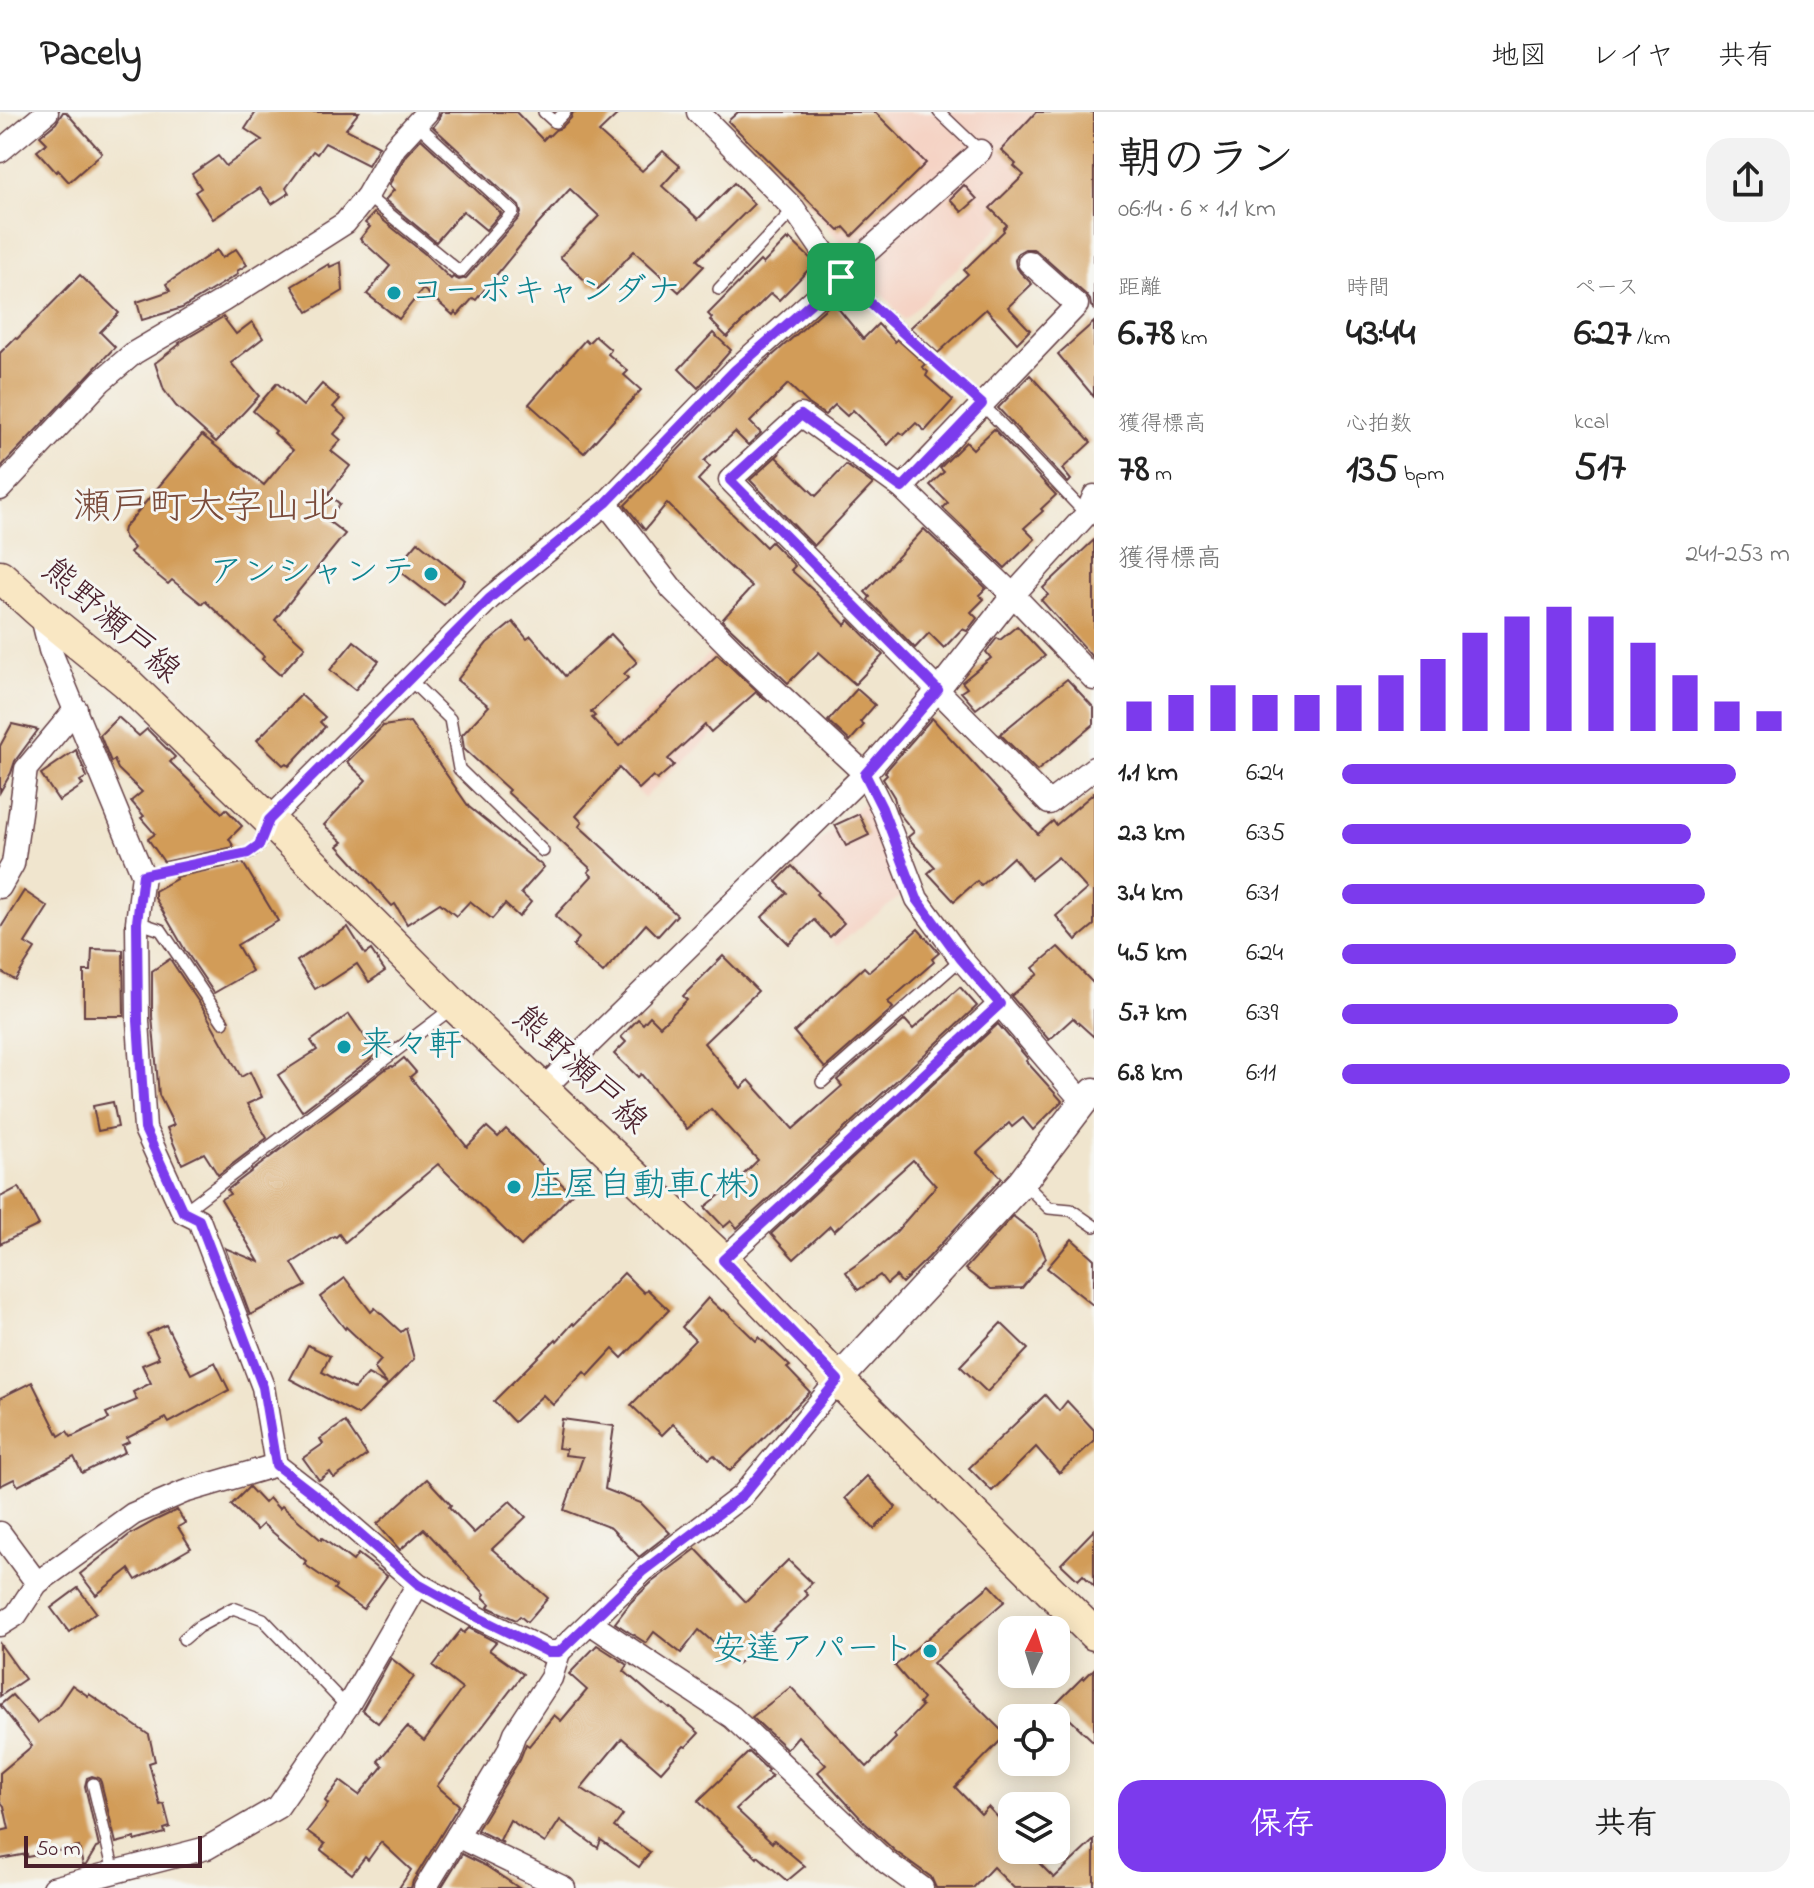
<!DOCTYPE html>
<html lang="ja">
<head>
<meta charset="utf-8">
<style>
	body { margin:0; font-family:"Indie Flower","Klee One",sans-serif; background:#f2f2f2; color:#222; height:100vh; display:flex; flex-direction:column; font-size:30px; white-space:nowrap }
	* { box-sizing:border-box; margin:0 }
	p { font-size:26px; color:#767676 }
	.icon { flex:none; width:44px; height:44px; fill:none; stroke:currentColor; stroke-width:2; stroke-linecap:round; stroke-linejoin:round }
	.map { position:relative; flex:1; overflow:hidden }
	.panel { display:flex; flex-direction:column; background:#fff; width:720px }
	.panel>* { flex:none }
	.needle { width:52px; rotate:4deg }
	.fabs { position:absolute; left:998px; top:1504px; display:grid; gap:16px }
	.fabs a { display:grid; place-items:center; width:72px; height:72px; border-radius:16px; background:#fff; box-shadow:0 4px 20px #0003; font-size:40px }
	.scale { position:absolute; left:24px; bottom:20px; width:178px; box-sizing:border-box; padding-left:8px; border:4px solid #4a1f2b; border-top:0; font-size:22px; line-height:28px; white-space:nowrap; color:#4a1f2b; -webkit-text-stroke:6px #f6f6f2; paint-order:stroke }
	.pin { position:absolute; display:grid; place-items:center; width:68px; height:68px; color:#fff; margin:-34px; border-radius:16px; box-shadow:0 4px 12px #0006 }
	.round { display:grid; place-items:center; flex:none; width:84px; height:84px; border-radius:24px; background:#f2f2f2 }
	.summary { display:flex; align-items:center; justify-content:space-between; height:136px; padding:0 24px }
	h1 { font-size:44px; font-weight:700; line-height:60px }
	.metrics { display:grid; grid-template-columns:repeat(3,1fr); gap:12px; height:136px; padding:8px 24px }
	.metrics div { display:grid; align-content:center }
	.metrics b { font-size:40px; font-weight:700 }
	.metrics small { font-size:22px; font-weight:400 }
	.metrics p { font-size:22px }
	.chart { height:224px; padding:16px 24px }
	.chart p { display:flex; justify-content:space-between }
	.chart svg { width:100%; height:144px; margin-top:8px; stroke:#7c3aed; stroke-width:6 }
	.primary-button { display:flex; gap:16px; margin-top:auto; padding:16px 24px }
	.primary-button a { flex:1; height:92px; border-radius:24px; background:#7c3aed; color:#fff; font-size:32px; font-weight:700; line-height:92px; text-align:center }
	.primary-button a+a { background:#f2f2f2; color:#222 }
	ul { padding:0 24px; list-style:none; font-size:26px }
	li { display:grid; grid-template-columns:128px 96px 1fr; align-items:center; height:60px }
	li i { height:20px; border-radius:10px; background:#7c3aed }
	header { display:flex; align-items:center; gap:48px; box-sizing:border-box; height:112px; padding:0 40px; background:#fff; border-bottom:2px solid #e0e0e0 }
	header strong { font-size:38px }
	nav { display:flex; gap:44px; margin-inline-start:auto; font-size:28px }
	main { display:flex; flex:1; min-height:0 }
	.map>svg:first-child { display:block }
</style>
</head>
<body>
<header>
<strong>Pacely</strong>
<nav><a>地図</a><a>レイヤ</a><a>共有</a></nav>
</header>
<main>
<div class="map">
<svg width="1094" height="1776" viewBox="0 0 1094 1776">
	<rect width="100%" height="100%" fill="#f6f6f2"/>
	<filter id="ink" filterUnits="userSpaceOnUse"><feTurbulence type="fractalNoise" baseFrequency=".0125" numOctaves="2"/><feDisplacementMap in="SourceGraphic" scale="16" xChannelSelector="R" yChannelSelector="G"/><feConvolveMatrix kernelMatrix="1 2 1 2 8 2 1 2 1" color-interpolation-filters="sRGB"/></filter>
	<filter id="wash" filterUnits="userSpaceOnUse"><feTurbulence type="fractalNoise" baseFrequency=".006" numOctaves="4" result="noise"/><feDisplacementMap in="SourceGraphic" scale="32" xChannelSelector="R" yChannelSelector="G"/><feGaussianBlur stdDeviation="1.8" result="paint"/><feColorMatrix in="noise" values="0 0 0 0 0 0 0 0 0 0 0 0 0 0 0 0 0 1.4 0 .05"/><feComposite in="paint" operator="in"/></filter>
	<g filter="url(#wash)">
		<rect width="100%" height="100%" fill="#f0e5ce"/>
		<g fill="#f5d2c3">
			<path d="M756,0H1094L1031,84L904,208L744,12Z"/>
			<path d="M718,534L759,578L644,686L603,642Z"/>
			<path d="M864,690L901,784L837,833L773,771Z"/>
		</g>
		<g id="blocks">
			<g fill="#d29c58">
				<path d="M63,0H66L102,41L69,70L58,58L56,60L37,39L47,31L40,24L56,11Z"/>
				<path d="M256,0H359L346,17L379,34L368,53L325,31L317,42L313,39L286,76L289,81L272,92L260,76L213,107L195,80L201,76L192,62L218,44L226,54L262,28L245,17Z"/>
				<path d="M441,0H516L543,28L548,23L549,24L555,18L561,16L571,6L573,0H620L599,20L642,59L663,39L680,54L662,74L698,107L734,71L754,92L697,148L704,154L679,180L634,139L598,177L594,173L592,175L560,145L599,104L570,77L533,118L476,188L473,186L458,203L455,200L453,203L423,177L399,207L367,182L390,154L360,127L370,115L365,111L374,101L425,142L451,167L453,165L459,168L466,166L519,106L521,101L519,94L433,15L438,9Z"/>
				<path d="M738,0H875L926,51L852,124L844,115L839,119L728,9Z"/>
				<path d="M1036,0H1094V197L1091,194L1090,188L1086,183L1038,140L1033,137H1025L1018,141L1015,148L1016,154L1020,160L1032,172L1008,195L1030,218L1017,231L986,197L938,241L910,216L968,162L964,158L1004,119L1003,117L1007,113L990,96L1024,63L1014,54L1016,52L1001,38Z"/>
				<path d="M421,27L501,101L486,118L463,99L436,130L385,88L394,78L389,73L406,43Z"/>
				<path d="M964,73L977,87L962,100L950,87Z"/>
				<path d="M787,127L789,129L790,127L815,151L779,188L771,181L727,225L710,208L712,206L708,202L760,149L763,152Z"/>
				<path d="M236,137L247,153L237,159L238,162L182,196L142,208L137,190L170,179L166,172L217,138L222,146Z"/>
				<path d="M341,150L343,179L308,200L292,174L329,152L330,155Z"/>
				<path d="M80,163L119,201L100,220L115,235L0,356V241L15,226L17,227Z"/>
				<path d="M833,190L863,227L878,212L895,230L897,227L925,252L922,255L928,260L926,264L953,288L925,319L916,311L904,323L900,320L888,333L853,298L847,304L835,293L825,303L809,292L788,272L750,310L761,321L748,333L735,320L704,349L710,355L698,368L766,435L771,430L795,454L791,458L814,479L845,513L849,508L883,543L855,572L819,540L788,571L722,508L752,475L717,443L667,391L645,418L625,393L745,268Z"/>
				<path d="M223,205L236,222L252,210L263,226L231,251L259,284L216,330L176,294L164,278L155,251L180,232L179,231Z"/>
				<path d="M1094,210V285L1058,242Z"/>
				<path d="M713,221L731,238L698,276L679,257Z"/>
				<path d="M595,224L611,238L608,242L628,259L624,263L641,278L584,341L529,292L585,228L588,231Z"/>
				<path d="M1030,263L1091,330L1062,357L1071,368L1068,371L998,296Z"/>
				<path d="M277,271L303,294L322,272L340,287L333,295L347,307L334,322L341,328L331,339L350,354L328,382L340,392L327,408L345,422L275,508L305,535L280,563L262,547L264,544L205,489L202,492L172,468L168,472L130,441L134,436L125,426L123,421L124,416L202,323L264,373L293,338L274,321L276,319L253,299Z"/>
				<path d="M994,317L1056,383L1041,397L1043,399L1024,416L1035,427L1005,456L943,396L948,391L930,373L944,360L940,356L966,330L973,337Z"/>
				<path d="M780,341L776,345L816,384L846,353L873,372L814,434L750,368Z"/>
				<path d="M924,417L986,476L979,483L984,487L971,500L977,506L967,519L962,517L944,536L929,521L915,536L868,488L870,485L865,480Z"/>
				<path d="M1094,428V547L1041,488L1048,483L1043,476Z"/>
				<path d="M418,430L465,468L444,493L396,456Z"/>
				<path d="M513,510L527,527L531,524L565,564L611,522L637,550L624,562L628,566L591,600L595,604L592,606L619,634L717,542L768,590L756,580L711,620L705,613L668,647L674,653L657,668L653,664L639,677L619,656L576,704L582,710L579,714L677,803L658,824L646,812L603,861L573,834L579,826L555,804L592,764L588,760L591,757L507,680L509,678L464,637L462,623L489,594L457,568L487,531Z"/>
				<path d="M1017,514L1045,544L976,597L961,580L967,576L962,570L991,546L986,540L997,526L1000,528Z"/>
				<path d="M354,529L379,549L355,578L330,558Z"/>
				<path d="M1067,567L1094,596V612L1037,659L1000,622Z"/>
				<path d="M857,577L875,593L860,610L864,613L850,629L828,609Z"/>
				<path d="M301,583L325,605L320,610L325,615L289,654L286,651L283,653L257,628Z"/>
				<path d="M118,605L139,624L147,617L175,645L170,650L222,701L226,697L242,714L229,727L234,735L164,750L148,727L155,722L141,706L144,704L131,689L142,680L118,657L114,648L111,650L100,623Z"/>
				<path d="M932,606L1038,722L1053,709L1056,713L1094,681V813L1076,828L1056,804L1087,777L1058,745L1031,767L1013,745L981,774L977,769L954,789L928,761L935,755L909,727L908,725L914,720L898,700L894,685L883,667L887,663L885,660Z"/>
				<path d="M410,610L469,695L544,755L521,781L531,790L519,805L505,792L492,807L470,789L456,804L440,791L407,812L395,792L392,794L338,734L343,730L324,713L366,668L347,650L383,614Z"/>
				<path d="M12,612L38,618L15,649L11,661L0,680V634Z"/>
				<path d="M76,638L87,665L80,669L83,673L59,689L41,662Z"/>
				<path d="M859,702L869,723L846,734L835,713Z"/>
				<path d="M243,751L278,809L237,833L252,859L214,881L185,838L155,786V779L176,767L175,765Z"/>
				<path d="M792,754L818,780L816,782L844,811L830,825L814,808L789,832L762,805L787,781L776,770Z"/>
				<path d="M24,779L48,795L25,831L35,837L15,868L0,859V817Z"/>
				<path d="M348,815L365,842L371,838L385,859L369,870L357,852L323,874L322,873L315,877L297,849Z"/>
				<path d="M918,817L939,841L932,847L934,850L888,890L893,896L825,956L794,920L864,855L869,860Z"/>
				<path d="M1058,835L1094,872V925L1073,906L1049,928L1011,884L1038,862L1033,856Z"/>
				<path d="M92,837L123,838L124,904H84V859H91Z"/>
				<path d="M723,844L758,879L704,931L741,976L749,968L793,1017L842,974L837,968L905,908L913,917L960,875L977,894L737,1116L731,1109L724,1115L705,1095L736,1070L758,1048L711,997L687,1017L641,962L638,965L614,942L626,930L621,925L638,907L643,912L650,904L660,914L687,888L683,884Z"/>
				<path d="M170,847L204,898L241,965L250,960L262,985L247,992L267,1026L218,1063L204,1041L182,1052L167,1016L174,1013L159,983L152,904V859Z"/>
				<path d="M349,902L377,942L302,999L278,963L317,938L311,929Z"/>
				<path d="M998,912L1028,947L1026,949L1062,989L1033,1018L1023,1006L1012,1015L1009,1011L977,1041L1002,1066L928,1146L902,1171L896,1164L887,1172L880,1163L858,1178L846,1160L863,1148L895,1121L936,1074L913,1048L834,1119L830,1114L794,1147L771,1122Z"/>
				<path d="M404,946L416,960L410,965L467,1035L487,1015L498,1025L506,1017L572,1082L521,1134L438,1052L345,1130L339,1122L336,1125L334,1124L292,1151L306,1174L250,1203L225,1136L259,1150L221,1087L230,1082L227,1078L387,956L392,954L393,955Z"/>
				<path d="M113,990L118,1015L98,1019L93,994Z"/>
				<path d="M19,1075L39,1113L0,1132V1085Z"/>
				<path d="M1013,1104L1036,1122L1046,1146L1022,1176L991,1177L965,1157Z"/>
				<path d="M1072,1127L1094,1147V1194L1047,1156Z"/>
				<path d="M624,1161L644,1181L647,1177L669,1198L622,1246L613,1237L588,1264L584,1260L553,1293L543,1283L514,1310L494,1289L556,1227L557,1229L573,1211L574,1213Z"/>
				<path d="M345,1166L371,1200L375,1196L401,1220L406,1216L414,1247L358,1303L290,1267L308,1233L330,1244L322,1260L354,1277L368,1262L387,1272L374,1256L381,1248L346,1215L345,1217L320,1185Z"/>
				<path d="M708,1186L722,1199L724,1198L756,1229L759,1225L790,1254L787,1256L810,1280L730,1359L714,1343L709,1347L673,1312L662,1323L631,1293L695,1228L682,1215Z"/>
				<path d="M1001,1211L1028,1237L987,1280L960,1254Z"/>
				<path d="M166,1213L191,1262L215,1250L229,1278L169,1311L166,1306L127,1326L129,1330L122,1333L125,1340L82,1361L74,1345L18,1374L14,1367L0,1374V1286L32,1270L59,1324L67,1319L71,1325L109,1307L106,1301L137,1288L133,1280L151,1271L142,1253L159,1246L147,1222Z"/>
				<path d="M1045,1283L1059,1299L1067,1289L1094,1318V1329L1059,1361L1036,1335L992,1379L969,1356Z"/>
				<path d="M562,1307L614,1314L605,1377L641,1391L670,1421L639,1445L611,1416L564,1398L583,1345L565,1343L566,1337L558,1336Z"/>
				<path d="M345,1310L367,1343L334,1366L330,1360L319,1368L303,1346L323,1332L320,1327Z"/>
				<path d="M867,1364L896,1395L874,1417L845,1386Z"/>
				<path d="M427,1367L451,1393L449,1395L474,1421L510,1389L526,1405L492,1437L548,1486L527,1510L520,1504L516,1508L488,1495L490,1492L483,1485L485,1482L424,1417L400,1438L377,1412Z"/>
				<path d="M249,1375L264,1391L269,1386L279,1397L282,1394L321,1428L322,1426L353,1449L358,1442L387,1464L363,1497L334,1477L336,1474L304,1452L306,1449L263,1412L257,1418L231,1393Z"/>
				<path d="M177,1398L185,1411L178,1415L191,1436L136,1468L129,1457L96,1483L80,1462L129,1423L156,1408Z"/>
				<path d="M1094,1418V1474L1083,1463L1078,1468L1061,1452Z"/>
				<path d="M696,1437L746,1490L788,1448L812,1471L804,1479L808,1483L738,1552L699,1518L681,1541L654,1520L646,1531L615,1511L631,1490L652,1470Z"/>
				<path d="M990,1473L1005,1489L933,1551L1006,1623L955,1675L981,1702L988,1695L1012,1720V1738H1026L1054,1766L1094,1728V1776H1014L993,1755L973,1776H936L931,1765L895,1739L865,1711L818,1660L826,1653L798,1624L787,1637L752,1605L791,1575L867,1655L896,1626L894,1623L922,1594L919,1592L923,1587L895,1554Z"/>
				<path d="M78,1476L96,1500L69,1520L51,1496Z"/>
				<path d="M469,1516L496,1530L489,1538L523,1562L437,1674L459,1693L413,1769L411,1776H399L411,1758L381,1730L368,1748L365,1745L352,1762L321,1738L325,1732L307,1719L328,1692L325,1689L340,1669L359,1683L383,1654L378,1649L407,1615L424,1629L462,1577L433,1554L461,1518L464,1521Z"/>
				<path d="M0,1532L25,1567L0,1584Z"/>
				<path d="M597,1533L628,1553L624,1559L663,1593L664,1592L670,1597L671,1596L699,1621L686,1635L684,1634L661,1660L622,1626L581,1676L623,1703L614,1715L650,1740L639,1755L601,1728L598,1736L560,1708L545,1731L510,1708L500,1728L503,1731L477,1718L520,1647L526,1632L529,1634L554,1603L561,1609L587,1578L569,1562Z"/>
				<path d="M391,1546L414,1565L378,1611L362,1598Z"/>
				<path d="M1094,1557V1630L1055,1593L1083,1565L1084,1567Z"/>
				<path d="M72,1573L88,1584L89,1582L149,1623L155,1649L149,1651L160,1693L164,1692L170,1715L164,1717L165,1721L135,1729V1726L116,1731L101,1670L99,1666L92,1664L87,1666L85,1674L99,1735L96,1736L86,1753L83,1754L79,1735L27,1745V1742L0,1747V1719L9,1717L4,1694L0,1689V1661L32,1634L0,1593L12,1583L37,1611L57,1595Z"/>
				<path d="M749,1640L768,1658L766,1660L772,1664L736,1697L772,1731L774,1728L805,1754L787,1769L758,1744L757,1746L698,1689Z"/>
				<path d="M462,1742L486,1754L519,1776H441Z"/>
			</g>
		</g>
	</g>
	<g filter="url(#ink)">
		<use href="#blocks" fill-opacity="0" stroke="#633d43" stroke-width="2"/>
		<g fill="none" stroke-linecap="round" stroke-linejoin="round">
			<g stroke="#633d43" stroke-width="14">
				<g id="service">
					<path d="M544,0L555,10L565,0"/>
					<path d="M939,0L980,39"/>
					<path d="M367,84L460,160L513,100L416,11"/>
					<path d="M841,165L982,292L1086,402"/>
					<path d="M719,177L794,97"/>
					<path d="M410,568L450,607L459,657L543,739"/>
					<path d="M143,763L248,741L259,733L267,712"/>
					<path d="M137,810L161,818L223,910"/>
					<path d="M822,970L961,847"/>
					<path d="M1023,1070L1049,1096L1071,1098L1094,1114"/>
					<path d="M183,1100L451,897"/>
					<path d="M184,1527L198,1515L233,1496L263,1507L347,1595"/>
					<path d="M93,1672L114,1760"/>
				</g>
			</g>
			<g stroke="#633d43" stroke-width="25">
				<g id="minor">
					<path d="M698,0L794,97L841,165"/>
					<path d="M0,39L47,0"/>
					<path d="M902,376L1077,193L1029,150"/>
					<path d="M0,377L101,269L134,241L224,188L345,111L367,84L395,35L427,0"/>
					<path d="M606,391L673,478L748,553L865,662L882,696L917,787L961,847L1083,990"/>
					<path d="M41,501L50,538L143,763L137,810L138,909L145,1017L183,1100L199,1108L263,1275L276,1353L320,1387L418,1472L481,1507L548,1540H559L643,1459L742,1384L838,1268"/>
					<path d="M1094,567L1013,483L902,376L801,303L730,368L1049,691L1094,656"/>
					<path d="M269,708L490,486L606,391L735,258L980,39"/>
					<path d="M0,775L13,752L26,657L76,597"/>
					<path d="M543,977L865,662L938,578L1013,483L1086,403L1094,384"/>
					<path d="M723,1148L1000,892"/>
					<path d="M0,1421L37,1471"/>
					<path d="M590,1511L732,1605L886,1750L922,1776"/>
					<path d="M0,1513L16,1503L37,1471L133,1402L184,1380L276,1353"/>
					<path d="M559,1540L551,1566L515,1621L508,1640L457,1724L564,1776"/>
					<path d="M53,1776L207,1736L278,1695L347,1595L418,1472"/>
					<path d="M425,1776L457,1724"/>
				</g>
			</g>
			<g stroke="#633d43" stroke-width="31">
				<path id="tertiary" d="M838,1268L1022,1070L1083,990L1094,980"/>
			</g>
			<g stroke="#633d43" stroke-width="35">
				<path id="secondary" d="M0,464L41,501L126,570L269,708L455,894L723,1148L838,1268L1094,1522"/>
			</g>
			<use href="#service" stroke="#fff" stroke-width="11"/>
			<use href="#minor" stroke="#fff" stroke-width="22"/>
			<use href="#tertiary" stroke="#fff" stroke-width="28"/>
			<use href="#secondary" stroke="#f9e7c3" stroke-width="32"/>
		</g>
	</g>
	<g fill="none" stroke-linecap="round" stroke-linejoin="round" filter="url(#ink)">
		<g stroke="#fff" stroke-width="16">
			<path id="route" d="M841,165L982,292L902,376L801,303L730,368L938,578L865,662L882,696L917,787L961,847L1000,892L723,1148L838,1268L742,1384L643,1459L559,1540H548L481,1507L418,1472L320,1387L276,1353L263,1275L199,1108L183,1100L145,1017L138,909L137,810L143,763L248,741L259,733L269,708L490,486L606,391L735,258Z"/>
		</g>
		<use href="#route" stroke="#7c3aed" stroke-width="10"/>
	</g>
	<g fill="#0f9aa8" stroke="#f6f6f2" stroke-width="3">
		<circle cx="394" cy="181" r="8"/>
		<circle cx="431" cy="462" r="8"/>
		<circle cx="344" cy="935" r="8"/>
		<circle cx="514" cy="1075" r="8"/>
		<circle cx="930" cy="1539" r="8"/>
	</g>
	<g text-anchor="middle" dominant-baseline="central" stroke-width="6" stroke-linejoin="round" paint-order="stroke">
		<g font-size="34" fill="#0d838f" stroke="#f6f6f2" text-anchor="start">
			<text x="410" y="181">コーポキャンダナ</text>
			<text x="415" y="462" text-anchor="end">アンシャンテ</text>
			<text x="360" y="935">来々軒</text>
			<text x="530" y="1075">庄屋自動車(株)</text>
			<text x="914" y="1539" text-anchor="end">安達アパート</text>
		</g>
		<g font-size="34" fill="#4a1f2b" stroke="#f6f6f2">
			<text transform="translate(110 510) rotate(41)">熊野瀬戸線</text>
			<text transform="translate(579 959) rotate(43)">熊野瀬戸線</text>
		</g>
		<g font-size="38" fill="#7a4b3b" stroke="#f6f6f2">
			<text x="206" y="397">瀬戸町大字山北</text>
		</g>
	</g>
</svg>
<div class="fabs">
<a><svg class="needle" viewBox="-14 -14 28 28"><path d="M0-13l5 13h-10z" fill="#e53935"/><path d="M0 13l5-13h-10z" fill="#767676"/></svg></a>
<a><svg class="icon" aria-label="locate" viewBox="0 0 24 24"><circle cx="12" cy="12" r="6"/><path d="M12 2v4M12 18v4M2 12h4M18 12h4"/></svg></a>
<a><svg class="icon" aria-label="layers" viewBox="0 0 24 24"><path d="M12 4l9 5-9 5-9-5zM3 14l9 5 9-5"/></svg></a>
</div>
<div class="scale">50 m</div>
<div class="pin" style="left:841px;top:165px;background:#1e9e55"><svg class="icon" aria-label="arrive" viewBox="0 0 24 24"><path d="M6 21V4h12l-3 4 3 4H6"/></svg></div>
</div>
<section class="panel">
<div class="summary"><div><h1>朝のラン</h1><p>06:14 · 6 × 1.1 km</p></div><a class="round"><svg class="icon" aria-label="share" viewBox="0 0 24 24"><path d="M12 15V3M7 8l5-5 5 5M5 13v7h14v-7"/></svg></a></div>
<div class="metrics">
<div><p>距離</p><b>6.78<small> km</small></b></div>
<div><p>時間</p><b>43:44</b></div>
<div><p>ペース</p><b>6:27<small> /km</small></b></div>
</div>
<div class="metrics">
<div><p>獲得標高</p><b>78<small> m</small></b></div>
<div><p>心拍数</p><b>135<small> bpm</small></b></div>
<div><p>kcal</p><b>517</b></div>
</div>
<div class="chart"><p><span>獲得標高</span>241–253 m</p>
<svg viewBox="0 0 160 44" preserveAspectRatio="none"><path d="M5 44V35M15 44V33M25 44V30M35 44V33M45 44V33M55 44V30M65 44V27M75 44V22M85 44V14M95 44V9M105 44V6M115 44V9M125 44V17M135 44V27M145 44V35M155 44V38"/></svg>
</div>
<ul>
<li><b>1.1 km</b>6:24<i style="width:88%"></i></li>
<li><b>2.3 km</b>6:35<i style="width:78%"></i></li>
<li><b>3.4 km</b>6:31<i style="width:81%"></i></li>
<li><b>4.5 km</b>6:24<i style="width:88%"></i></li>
<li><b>5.7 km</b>6:39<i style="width:75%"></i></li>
<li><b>6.8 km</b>6:11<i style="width:100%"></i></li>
</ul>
<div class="primary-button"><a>保存</a><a>共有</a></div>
</section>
</main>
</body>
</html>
